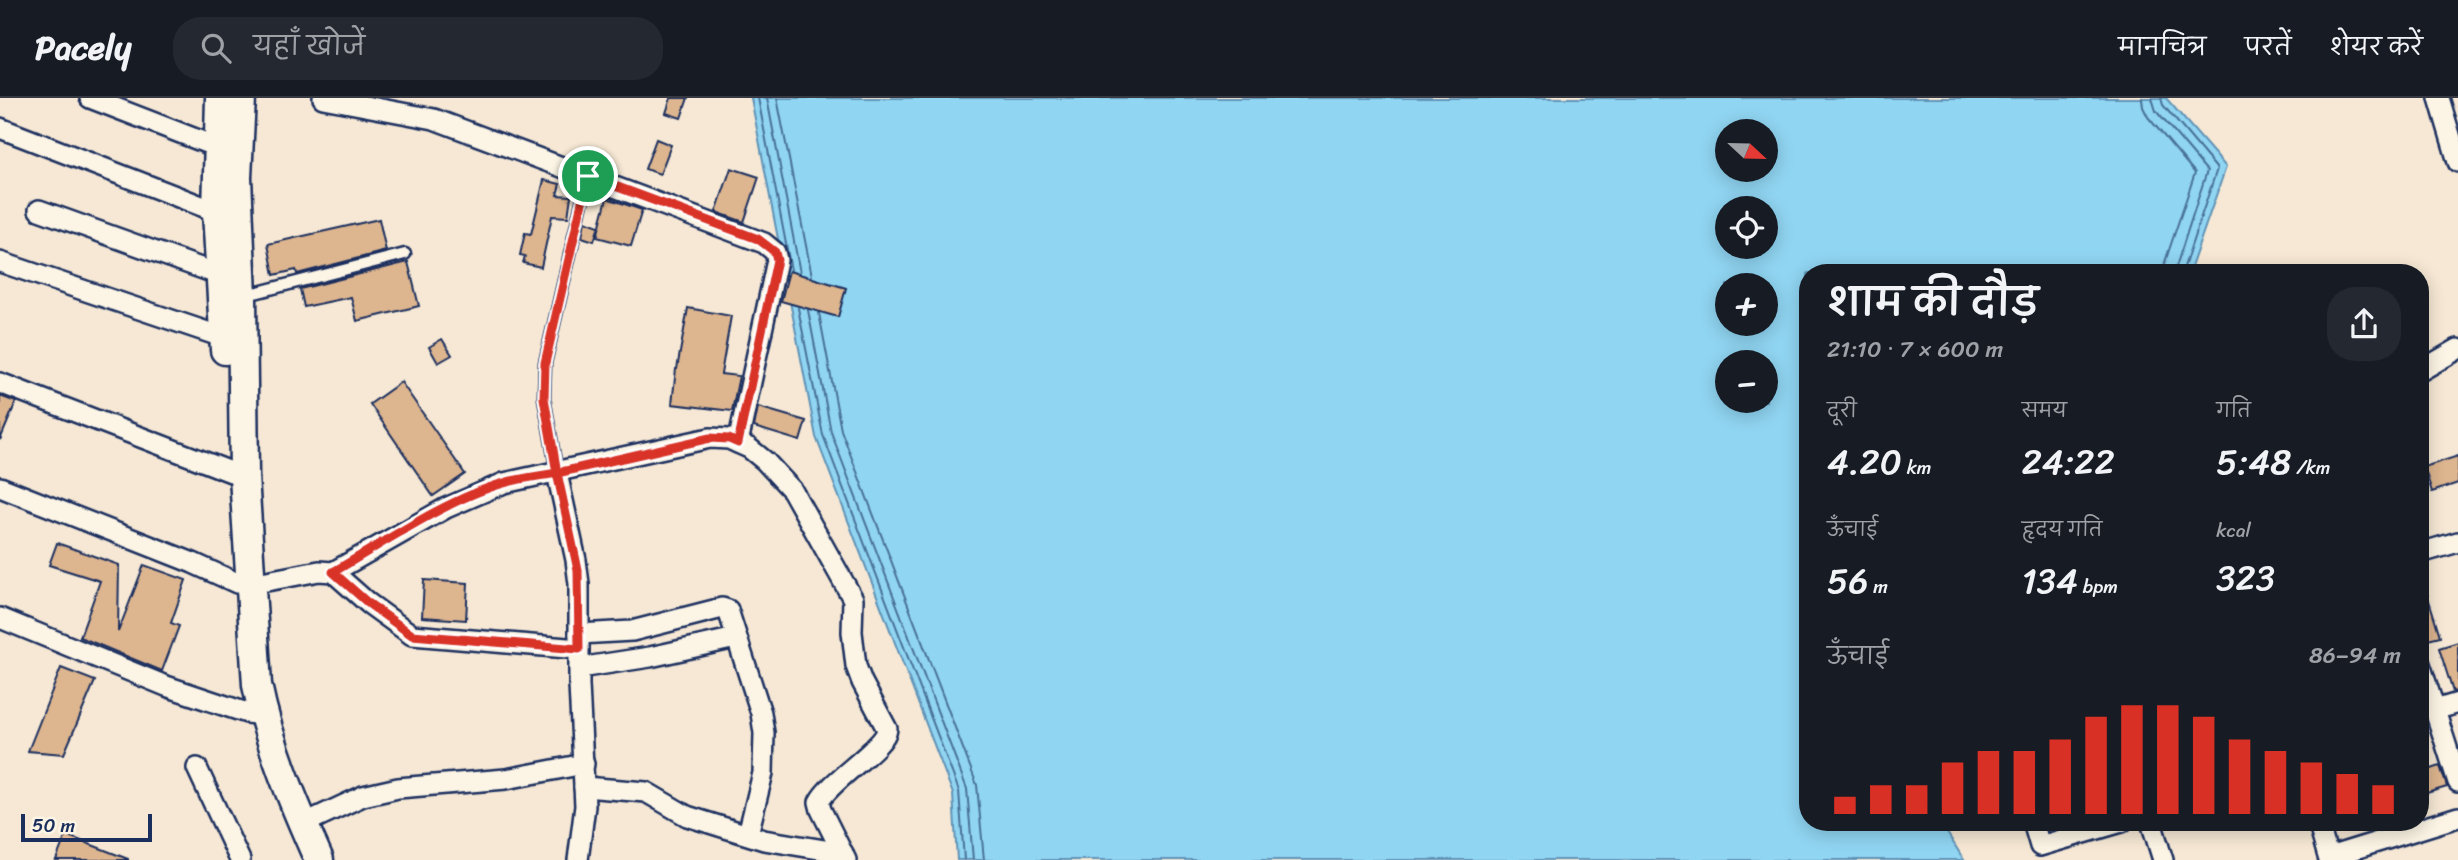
<!DOCTYPE html>
<html lang="hi">
<head>
<meta charset="utf-8">
<style>
	body { margin:0; font-family:Sriracha,"Playpen Sans Deva",sans-serif; background:#242831; color:#f1f3f6; height:100vh; display:flex; flex-direction:column; font-size:26px; white-space:nowrap }
	* { box-sizing:border-box; margin:0 }
	p { font-size:23px; color:#9ea1a6 }
	.icon { flex:none; width:38px; height:38px; fill:none; stroke:currentColor; stroke-width:2; stroke-linecap:round; stroke-linejoin:round }
	.map { position:relative; flex:1; overflow:hidden }
	.panel { position:absolute; left:1799px; top:166px; width:630px; height:567px; display:flex; flex-direction:column; background:#171b24; border-radius:28px; box-shadow:0 4px 18px #0003 }
	.panel>* { flex:none }
	.needle { width:46px; rotate:112deg }
	.tools { position:absolute; left:1715px; top:21px; display:grid; gap:14px }
	.tools a { display:grid; place-items:center; width:63px; height:63px; border-radius:50%; background:#171b24; box-shadow:0 4px 18px #0003; font-size:35px }
	.scale { position:absolute; left:21px; bottom:18px; width:131px; box-sizing:border-box; padding-left:7px; border:4px solid #1b2f5e; border-top:0; font-size:19px; line-height:24px; white-space:nowrap; color:#1b2f5e; -webkit-text-stroke:5px #fcf5e5; paint-order:stroke }
	.pin { position:absolute; display:grid; place-items:center; width:60px; height:60px; color:#fff; margin:-30px; border:4px solid #fff; border-radius:50%; box-shadow:0 2px 7px #0007 }
	.round { display:grid; place-items:center; flex:none; width:74px; height:74px; border-radius:28px; background:#242831 }
	.overview { display:flex; align-items:center; justify-content:space-between; height:119px; padding:0 28px }
	h1 { font-size:38px; font-weight:600; line-height:52px }
	.figures { display:grid; grid-template-columns:repeat(3,1fr); gap:10px; height:119px; padding:7px 28px }
	.figures div { display:grid; align-content:center }
	.figures b { font-size:35px; font-weight:600 }
	.figures small { font-size:19px; font-weight:400 }
	.figures p { font-size:19px }
	.chart { height:196px; padding:14px 28px }
	.chart p { display:flex; justify-content:space-between }
	.chart svg { width:100%; height:126px; margin-top:7px; stroke:#d93025; stroke-width:6 }
	header { display:flex; align-items:center; gap:42px; box-sizing:border-box; height:98px; padding:0 35px; background:#171b24; border-bottom:2px solid #363941 }
	header strong { font-size:33px }
	nav { display:flex; gap:38px; margin-inline-start:auto; font-size:24px }
	.search { width:490px; height:63px; background:#242831; display:flex; align-items:center; gap:18px; box-sizing:border-box; padding:0 24px; border-radius:28px; color:#9ea1a6; font-size:26px }
	.map>svg:first-child { display:block }
</style>
</head>
<body>
<header>
<strong>Pacely</strong>
<div class="search"><svg class="icon" aria-label="search" viewBox="0 0 24 24"><circle cx="10" cy="10" r="6"/><path d="M15 15l6 6"/></svg>यहाँ खोजें</div>
<nav><a>मानचित्र</a><a>परतें</a><a>शेयर करें</a></nav>
</header>
<div class="map">
<svg width="2458" height="762" viewBox="0 0 2458 762">
	<rect width="100%" height="100%" fill="#f6e8d4"/>
	<filter id="ink" filterUnits="userSpaceOnUse"><feTurbulence type="fractalNoise" baseFrequency=".0143" numOctaves="2"/><feDisplacementMap in="SourceGraphic" scale="14" xChannelSelector="R" yChannelSelector="G"/><feConvolveMatrix kernelMatrix="1 2 1 2 8 2 1 2 1" color-interpolation-filters="sRGB"/></filter>
	<g filter="url(#ink)">
		<path fill="#90d5f2" stroke="#6193b7" stroke-width="2" fill-rule="evenodd" d="M751,0H2166L2226,69L2189,175H1808V724L1941,725L1964,762H957L953,696L816,339ZM1727,33H1766V72H1727ZM1727,110H1766V149H1727ZM1727,187H1766V226H1727ZM1727,264H1766V303H1727Z"/>
		<g fill="none" stroke-linecap="round" stroke-linejoin="round">
			<g stroke="#4a7199" stroke-width="2">
				<path d="M758,0L791,172"/>
				<path d="M767,0L800,175"/>
				<path d="M777,0L812,178"/>
				<path d="M2142,0L2143,9L2148,19L2195,75L2165,164L2163,175"/>
				<path d="M2152,0L2156,13L2207,73L2174,175"/>
				<path d="M2161,0L2163,7L2217,71L2182,175"/>
				<path d="M798,210L823,337L959,693L964,762"/>
				<path d="M808,212L831,334L967,691L973,762"/>
				<path d="M819,215L841,332L977,687L984,762"/>
			</g>
		</g>
		<g fill="#ddb58e" stroke="#1b2f5e" stroke-width="2">
			<path d="M671,0H688L681,20L666,15Z"/>
			<path d="M656,41L671,47L660,76L645,71Z"/>
			<path d="M731,70L759,79L744,124L716,114Z"/>
			<path d="M544,82L560,86L557,97L571,98L568,119L552,118L541,169L523,165L525,158L520,157L525,135L531,136Z"/>
			<path d="M607,100L642,112L631,148L597,139Z"/>
			<path d="M379,121L386,153L297,176L296,172L274,177L268,146Z"/>
			<path d="M585,123L599,128L594,143L582,139Z"/>
			<path d="M408,164L419,208L357,223L351,199L304,209L300,191Z"/>
			<path d="M789,173L846,190L838,219L781,203Z"/>
			<path d="M688,210L731,218L721,276L739,278L732,313L672,306L676,271H677Z"/>
			<path d="M442,241L452,257L438,265L429,249Z"/>
			<path d="M401,284L465,376L433,398L370,306Z"/>
			<path d="M0,298L16,304L0,342Z"/>
			<path d="M758,309L806,323L800,343L754,329Z"/>
			<path d="M2458,358V385L2432,394L2424,369Z"/>
			<path d="M57,445L119,467L118,534L144,467L186,482L171,525L179,528L162,573L80,539L100,483L49,467Z"/>
			<path d="M424,482L468,485L466,522L422,519Z"/>
			<path d="M2424,486L2440,538L2420,543V487Z"/>
			<path d="M2458,544V593L2453,594L2439,550Z"/>
			<path d="M61,570L95,583L64,656L28,653Z"/>
			<path d="M2440,668L2447,689L2420,697V675Z"/>
			<path d="M66,737L128,761V762H56Z"/>
		</g>
		<g fill="none" stroke-linecap="round" stroke-linejoin="round">
			<g stroke="#1b2f5e" stroke-width="15">
				<g id="lane">
					<path d="M243,198L405,156"/>
					<path d="M557,375L544,300L545,265L588,78"/>
				</g>
			</g>
			<g stroke="#1b2f5e" stroke-width="24">
				<g id="street">
					<path d="M90,0L219,50"/>
					<path d="M323,0L434,21L764,145L775,154L777,162L738,345"/>
					<path d="M2439,0L2458,64"/>
					<path d="M0,30L217,114"/>
					<path d="M39,112L220,177"/>
					<path d="M0,164L234,243"/>
					<path d="M2420,273L2458,251"/>
					<path d="M0,285L231,374"/>
					<path d="M557,375L576,462L579,486V587L585,708L578,762"/>
					<path d="M0,389L193,465L237,485"/>
					<path d="M2420,455L2458,444"/>
					<path d="M333,474L446,410L504,385L710,340L729,341L749,350L765,363L792,392L853,501L852,534L856,568L862,584L887,631C886,649 830,682 819,704L821,712L846,762"/>
					<path d="M251,486L319,473L333,474L368,505L412,537L579,551"/>
					<path d="M0,520L166,588L247,615L263,617"/>
					<path d="M579,536L632,533L722,510L728,512L761,615L764,635L763,675L748,736"/>
					<path d="M2420,566L2458,684"/>
					<path d="M579,570L650,559L736,540"/>
					<path d="M2435,612L2458,605"/>
					<path d="M197,670L240,762"/>
					<path d="M584,689L646,694L687,718L764,742L843,755"/>
					<path d="M2033,724L2040,748L2122,724"/>
					<path d="M2151,724L2163,762"/>
					<path d="M2318,724L2329,762"/>
					<path d="M303,726L363,698L398,690L506,681L584,666"/>
					<path d="M2329,759L2458,719"/>
				</g>
			</g>
			<g stroke="#1b2f5e" stroke-width="33">
				<g id="secondary">
					<path d="M220,0L217,114L225,252"/>
					<path d="M241,0L237,79L242,198L244,378L257,587C269,647 294,706 319,762"/>
				</g>
			</g>
			<use href="#lane" stroke="#fcf5e5" stroke-width="10"/>
			<use href="#street" stroke="#fcf5e5" stroke-width="19"/>
			<use href="#secondary" stroke="#fcf5e5" stroke-width="28"/>
		</g>
	</g>
	<g fill="none" stroke-linecap="round" stroke-linejoin="round" filter="url(#ink)">
		<g stroke="#fff" stroke-width="14">
			<path id="route" d="M588,78L545,265L544,300L557,375C540,378 521,380 504,385C447,401 385,444 333,474L368,505L412,537L579,551L578,472L557,375L710,340L729,341L738,345L777,162L775,154L758,141L588,78"/>
		</g>
		<use href="#route" stroke="#d93025" stroke-width="9"/>
	</g>
</svg>
<div class="tools">
<a><svg class="needle" viewBox="-14 -14 28 28"><path d="M0-13l5 13h-10z" fill="#e53935"/><path d="M0 13l5-13h-10z" fill="#9ea1a6"/></svg></a>
<a><svg class="icon" aria-label="locate" viewBox="0 0 24 24"><circle cx="12" cy="12" r="6"/><path d="M12 2v4M12 18v4M2 12h4M18 12h4"/></svg></a>
<a>+</a>
<a>−</a>
</div>
<div class="scale">50 m</div>
<div class="pin" style="left:588px;top:78px;background:#1e9e55"><svg class="icon" aria-label="arrive" viewBox="0 0 24 24"><path d="M6 21V4h12l-3 4 3 4H6"/></svg></div>
<section class="panel">
<div class="overview"><div><h1>शाम की दौड़</h1><p>21:10 · 7 × 600 m</p></div><a class="round"><svg class="icon" aria-label="share" viewBox="0 0 24 24"><path d="M12 15V3M7 8l5-5 5 5M5 13v7h14v-7"/></svg></a></div>
<div class="figures">
<div><p>दूरी</p><b>4.20<small> km</small></b></div>
<div><p>समय</p><b>24:22</b></div>
<div><p>गति</p><b>5:48<small> /km</small></b></div>
</div>
<div class="figures">
<div><p>ऊँचाई</p><b>56<small> m</small></b></div>
<div><p>हृदय गति</p><b>134<small> bpm</small></b></div>
<div><p>kcal</p><b>323</b></div>
</div>
<div class="chart"><p><span>ऊँचाई</span>86–94 m</p>
<svg viewBox="0 0 160 44" preserveAspectRatio="none"><path d="M5 44V38M15 44V34M25 44V34M35 44V26M45 44V22M55 44V22M65 44V18M75 44V10M85 44V6M95 44V6M105 44V10M115 44V18M125 44V22M135 44V26M145 44V30M155 44V34"/></svg>
</div>
</section>
</div>
</body>
</html>
